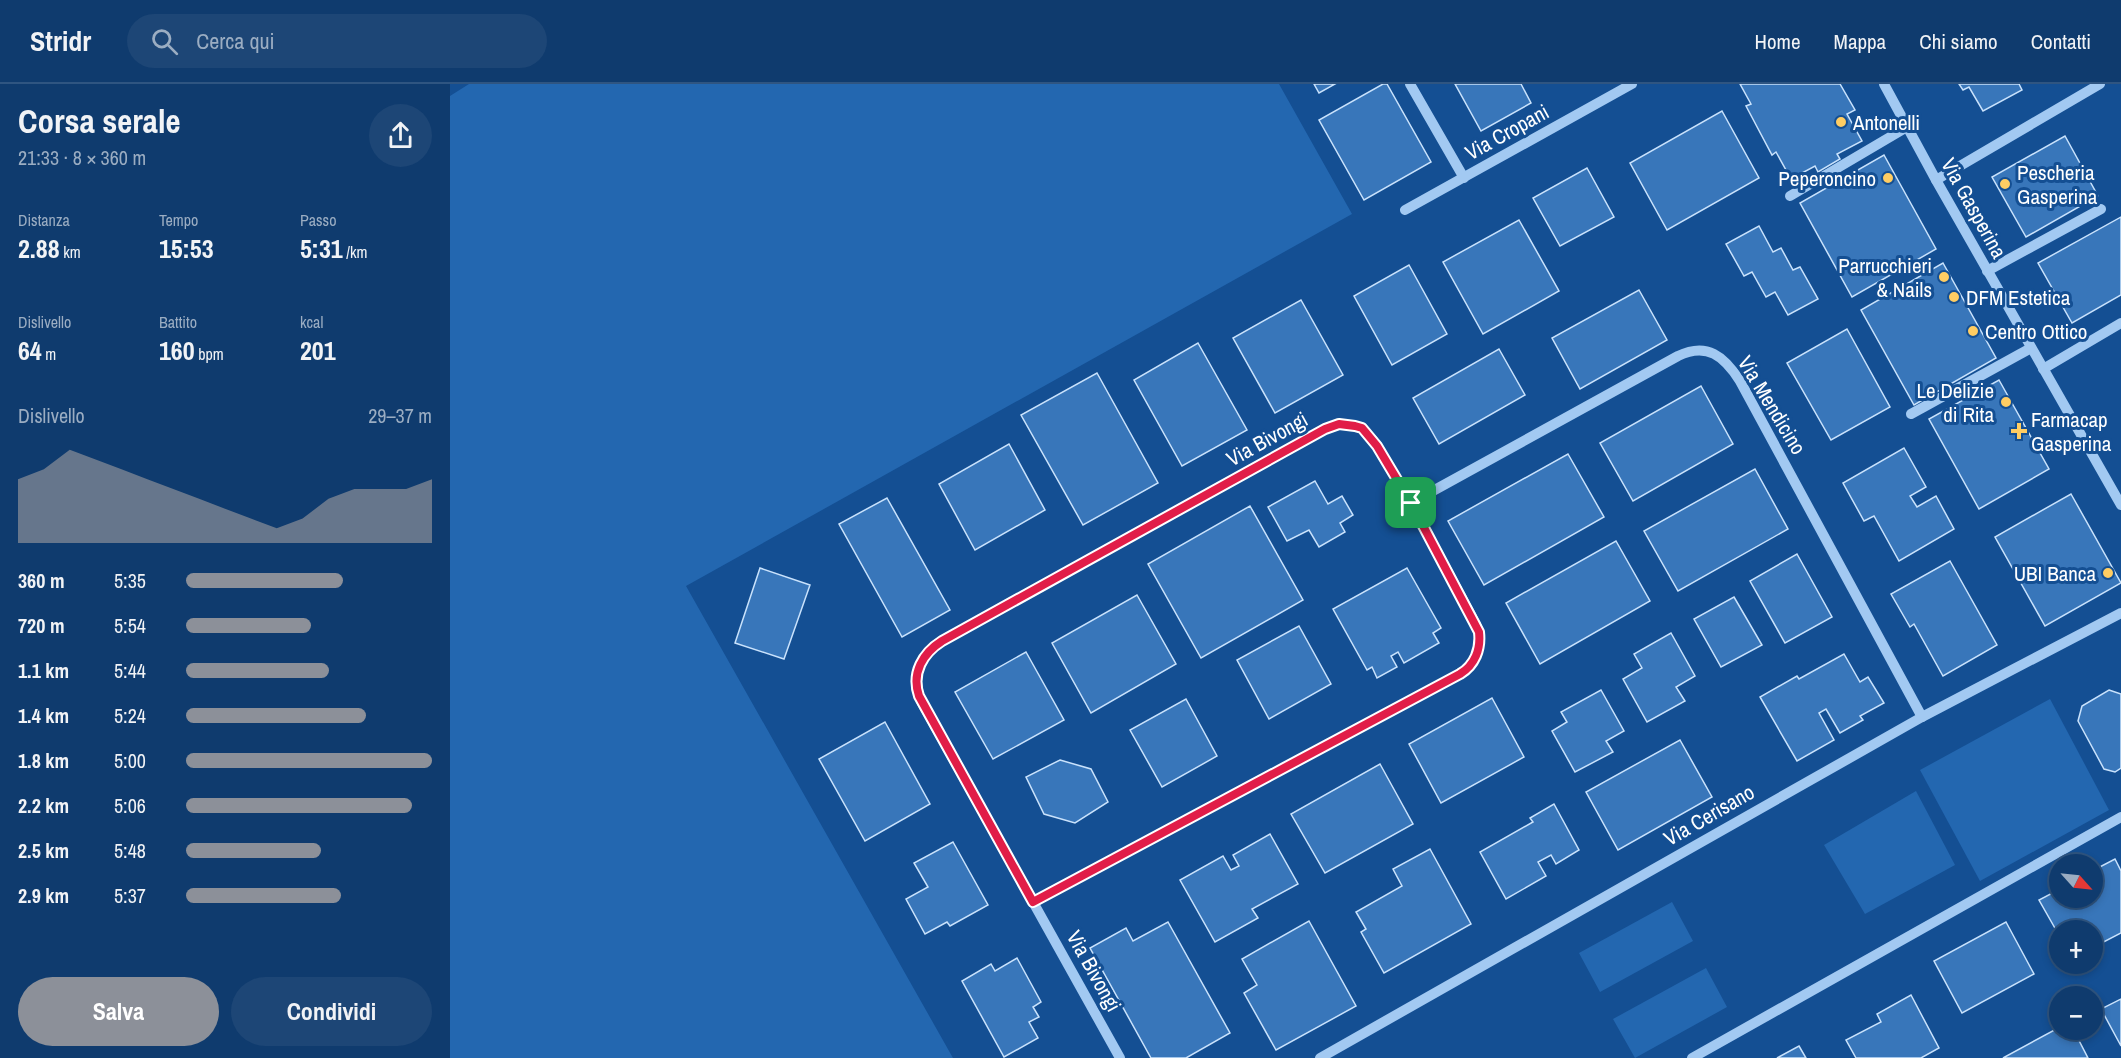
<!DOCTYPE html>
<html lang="it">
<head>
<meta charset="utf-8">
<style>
	body { margin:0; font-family:"Archivo Narrow",sans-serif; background:#1d4676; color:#f1f3f6; height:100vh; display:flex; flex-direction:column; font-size:22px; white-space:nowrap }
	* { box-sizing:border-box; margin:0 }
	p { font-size:20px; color:#9badc2 }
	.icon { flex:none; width:33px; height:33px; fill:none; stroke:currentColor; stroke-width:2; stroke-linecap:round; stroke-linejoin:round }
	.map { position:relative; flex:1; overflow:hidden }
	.sheet { display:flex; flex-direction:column; background:#0f3b6e; width:450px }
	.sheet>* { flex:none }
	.needle { width:39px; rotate:117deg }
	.buttons { position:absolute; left:1599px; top:770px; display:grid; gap:12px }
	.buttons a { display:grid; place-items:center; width:54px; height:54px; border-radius:50%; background:#0f3b6e; box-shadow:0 3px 9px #0003,0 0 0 2px #2f5581; font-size:30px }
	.pin { position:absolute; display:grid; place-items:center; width:51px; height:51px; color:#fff; margin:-26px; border-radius:12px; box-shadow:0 3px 9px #0006 }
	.round { display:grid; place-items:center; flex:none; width:63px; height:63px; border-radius:32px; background:#1d4676 }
	.headline { display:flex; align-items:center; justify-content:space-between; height:102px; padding:0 18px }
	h1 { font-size:33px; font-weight:800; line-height:45px }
	.figures { display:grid; grid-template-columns:repeat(3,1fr); gap:9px; height:102px; padding:6px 18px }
	.figures div { display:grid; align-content:center }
	.figures b { font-size:26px; font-weight:800 }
	.figures small { font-size:16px; font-weight:400 }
	.figures p { font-size:16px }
	.chart { height:168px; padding:12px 18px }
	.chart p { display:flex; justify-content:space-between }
	.chart svg { width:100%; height:108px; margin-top:6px; fill:#8c9099; opacity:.7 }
	.primary-button { display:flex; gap:12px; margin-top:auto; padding:12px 18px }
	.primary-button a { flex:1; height:69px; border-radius:36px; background:#8c9099; color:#fff; font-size:24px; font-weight:800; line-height:69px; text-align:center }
	.primary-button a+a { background:#1d4676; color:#f1f3f6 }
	ul { padding:0 18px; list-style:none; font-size:20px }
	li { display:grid; grid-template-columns:96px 72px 1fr; align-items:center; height:45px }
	li i { height:15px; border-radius:8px; background:#8c9099 }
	header { display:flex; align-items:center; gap:36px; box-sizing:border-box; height:84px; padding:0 30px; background:#0f3b6e; border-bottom:2px solid #2f5581 }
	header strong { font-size:28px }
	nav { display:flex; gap:33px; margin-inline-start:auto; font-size:21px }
	.search { width:420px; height:54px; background:#1d4676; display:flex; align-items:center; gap:15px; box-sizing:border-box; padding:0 21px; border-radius:33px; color:#9badc2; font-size:22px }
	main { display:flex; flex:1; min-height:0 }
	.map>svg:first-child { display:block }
</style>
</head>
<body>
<header>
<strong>Stridr</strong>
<div class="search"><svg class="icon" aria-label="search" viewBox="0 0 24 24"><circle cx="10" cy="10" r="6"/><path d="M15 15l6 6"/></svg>Cerca qui</div>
<nav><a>Home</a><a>Mappa</a><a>Chi siamo</a><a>Contatti</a></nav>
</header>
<main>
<section class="sheet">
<div class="headline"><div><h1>Corsa serale</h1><p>21:33 · 8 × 360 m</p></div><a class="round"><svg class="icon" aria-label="share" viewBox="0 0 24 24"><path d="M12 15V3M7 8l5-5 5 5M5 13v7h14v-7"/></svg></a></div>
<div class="figures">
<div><p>Distanza</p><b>2.88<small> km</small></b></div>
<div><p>Tempo</p><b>15:53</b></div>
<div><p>Passo</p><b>5:31<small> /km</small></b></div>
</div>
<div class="figures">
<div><p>Dislivello</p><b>64<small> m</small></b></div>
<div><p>Battito</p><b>160<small> bpm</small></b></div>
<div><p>kcal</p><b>201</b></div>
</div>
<div class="chart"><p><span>Dislivello</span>29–37 m</p>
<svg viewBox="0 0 160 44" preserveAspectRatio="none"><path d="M0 44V18L10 14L20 6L30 10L40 14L50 18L60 22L70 26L80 30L90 34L100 38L110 34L120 26L130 22L140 22L150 22L160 18V44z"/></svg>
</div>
<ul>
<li><b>360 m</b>5:35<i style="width:64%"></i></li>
<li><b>720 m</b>5:54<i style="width:51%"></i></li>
<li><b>1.1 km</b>5:44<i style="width:58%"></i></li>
<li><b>1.4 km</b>5:24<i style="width:73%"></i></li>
<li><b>1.8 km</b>5:00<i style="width:100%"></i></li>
<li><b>2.2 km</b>5:06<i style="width:92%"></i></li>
<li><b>2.5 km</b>5:48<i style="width:55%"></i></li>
<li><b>2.9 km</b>5:37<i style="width:63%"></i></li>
</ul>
<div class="primary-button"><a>Salva</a><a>Condividi</a></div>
</section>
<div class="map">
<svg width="1671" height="974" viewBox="0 0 1671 974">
	<rect width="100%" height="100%" fill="#144f93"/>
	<g fill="#2367b0">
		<path d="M19,0H829L902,130L236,502L503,974H0V12Z"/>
		<path d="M1600,615L1659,726L1530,797L1470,686Z"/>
		<path d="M1466,707L1505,781L1415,830L1374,761Z"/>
		<path d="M1222,818L1243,857L1150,908L1129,869Z"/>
		<path d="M1256,884L1277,923L1185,974L1163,935Z"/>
	</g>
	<g fill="#3876ba" stroke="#c9e2fc" stroke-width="1.5">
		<path d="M864,0H885L869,9Z"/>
		<path d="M933,0H937L981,78L914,116L869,36Z"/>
		<path d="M1005,0H1071L1081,19L1031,47Z"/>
		<path d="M1290,0H1390L1405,26L1397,30L1412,57L1387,70L1390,75L1368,88L1365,82L1341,95L1326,68L1322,71L1296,22L1301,20Z"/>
		<path d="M1509,0H1569L1572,6L1533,27L1519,3L1513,6Z"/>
		<path d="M1272,27L1309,94L1217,146L1180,79Z"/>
		<path d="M1615,52L1648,112L1576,153L1542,93Z"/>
		<path d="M1434,71L1486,165L1402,213L1350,119Z"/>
		<path d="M1137,84L1164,133L1110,162L1083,114Z"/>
		<path d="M1671,133V211L1622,239L1588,179Z"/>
		<path d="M1069,136L1109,207L1033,250L993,178Z"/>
		<path d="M1309,142L1323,168L1331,164L1343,186L1350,183L1368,215L1338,231L1325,208L1316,213L1302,188L1294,192L1276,160Z"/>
		<path d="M1493,179L1546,274L1464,321L1411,226Z"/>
		<path d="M959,181L997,250L942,281L904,212Z"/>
		<path d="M1189,206L1217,256L1130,305L1102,254Z"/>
		<path d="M851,216L893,291L825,329L783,254Z"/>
		<path d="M1397,245L1440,323L1381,356L1337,279Z"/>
		<path d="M748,259L797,346L732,382L684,296Z"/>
		<path d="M1049,265L1075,311L989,360L963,314Z"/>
		<path d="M647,289L708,399L633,441L571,331Z"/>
		<path d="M1549,296L1599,385L1529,425L1479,335Z"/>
		<path d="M1251,302L1283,360L1183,417L1150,359Z"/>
		<path d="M559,360L595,426L525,466L489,400Z"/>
		<path d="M1454,364L1476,403L1460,412L1467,423L1486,412L1504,445L1449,477L1424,432L1414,437L1393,399Z"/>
		<path d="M1118,370L1154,433L1034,501L998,437Z"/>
		<path d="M1305,385L1338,445L1228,507L1194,447Z"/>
		<path d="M865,397L878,420L892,412L903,431L890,439L895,448L869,463L859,446L837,457L818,423Z"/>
		<path d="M1621,410L1671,499L1595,542L1545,453Z"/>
		<path d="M437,414L500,526L452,553L389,440Z"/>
		<path d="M800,422L853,516L751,574L698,480Z"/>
		<path d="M1166,457L1200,517L1090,580L1056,519Z"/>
		<path d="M1347,470L1382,533L1335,559L1300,497Z"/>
		<path d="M1500,477L1547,561L1493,592L1464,540L1460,543L1441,510Z"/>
		<path d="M310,484L360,501L334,575L285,559Z"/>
		<path d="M957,484L991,544L983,549L989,559L954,579L948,568L941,572L947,583L927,594L922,583L917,586L883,525Z"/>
		<path d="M687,511L726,580L641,629L602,559Z"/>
		<path d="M1284,513L1312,561L1271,583L1244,535Z"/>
		<path d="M849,542L881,600L819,635L787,576Z"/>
		<path d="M1221,549L1245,592L1226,603L1235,617L1197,638L1173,595L1192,584L1184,570Z"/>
		<path d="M576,568L614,636L543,675L505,608Z"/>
		<path d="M1394,570L1410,598L1418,593L1434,619L1410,632L1413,636L1390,649L1376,625L1369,629L1384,656L1347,677L1310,613L1347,592L1349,595Z"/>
		<path d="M1151,606L1174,647L1156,657L1163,668L1125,688L1102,647L1117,638L1111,628Z"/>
		<path d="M1659,606L1671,610V684L1665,688L1654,685L1628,637L1632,622Z"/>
		<path d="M1042,614L1074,673L991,719L959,660Z"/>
		<path d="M736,615L767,672L712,703L680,646Z"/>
		<path d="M435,638L480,720L415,757L369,675Z"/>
		<path d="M1230,656L1262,713L1168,766L1136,708Z"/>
		<path d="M610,676L641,685L658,718L625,739L594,730L576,693Z"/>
		<path d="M930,680L963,740L875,789L841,730Z"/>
		<path d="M1104,720L1129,766L1106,780L1101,771L1088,778L1096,792L1056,815L1030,768L1083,738L1080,734Z"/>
		<path d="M820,750L848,800L802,825L808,834L765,858L730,796L773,772L781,786L789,782L783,771Z"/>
		<path d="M503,758L538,821L500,842L497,838L475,850L456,815L478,803L464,779Z"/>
		<path d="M980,765L1021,840L934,889L911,848L916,845L906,828L952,802L943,785Z"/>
		<path d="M1665,775L1671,787V849L1642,864V846H1610V853L1589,816L1610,805V813H1642V787Z"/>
		<path d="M859,837L906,922L826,966L794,909L807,901L792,875Z"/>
		<path d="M718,838L780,949L736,974H701L640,864L676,844L683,857Z"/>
		<path d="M1556,838L1584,890L1512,929L1484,877Z"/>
		<path d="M567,874L591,918L583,923L589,933L579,938L588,954L554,973L512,897L541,880L545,887Z"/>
		<path d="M1461,911L1489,964L1471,974H1406L1396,956L1431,938L1427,930Z"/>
		<path d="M1671,915V962L1651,925Z"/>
		<path d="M1610,943V945H1623L1638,974H1553Z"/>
		<path d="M1349,962L1356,974H1327Z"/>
	</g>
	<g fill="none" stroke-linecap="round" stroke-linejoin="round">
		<g stroke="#a2c9f2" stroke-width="10">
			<path d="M960,0L1014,94"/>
			<path d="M1434,0L1486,96L1671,421"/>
			<path d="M1486,96L1650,0"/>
			<path d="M1340,112L1457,43"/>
			<path d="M955,126L1182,0"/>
			<path d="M1537,187L1651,125"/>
			<path d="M1593,285L1671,239"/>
			<path d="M1461,330L1581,264"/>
			<path d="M961,419L1228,272C1257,258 1274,272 1290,297L1472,633"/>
			<path d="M583,818L1010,590C1027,579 1034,559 1026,540L961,419L923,356L911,344L905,342L889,340L875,345L492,557C469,572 461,594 472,619C538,737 604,855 670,974"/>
			<path d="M870,974L1472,633L1671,529"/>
			<path d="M1242,974L1671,733"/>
		</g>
	</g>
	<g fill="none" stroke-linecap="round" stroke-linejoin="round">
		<g stroke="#fff" stroke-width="12">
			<path id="route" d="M889,340L905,342L912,344L927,362L961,419L1029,548C1031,565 1025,581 1010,590L583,818L469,612C461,589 473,569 492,557L875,345Z"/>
		</g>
		<use href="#route" stroke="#e11d48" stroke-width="8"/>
	</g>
	<g fill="#ffcd63" stroke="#144f93" stroke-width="2">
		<circle cx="1391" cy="38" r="6"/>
		<circle cx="1438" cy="94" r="6"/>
		<circle cx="1555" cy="100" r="6"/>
		<circle cx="1494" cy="193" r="6"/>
		<circle cx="1504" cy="213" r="6"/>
		<circle cx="1523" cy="247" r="6"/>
		<circle cx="1556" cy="318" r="6"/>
		<path d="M1566 338h6v6h6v6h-6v6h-6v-6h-6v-6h6z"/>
		<circle cx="1658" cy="489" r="6"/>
	</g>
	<g text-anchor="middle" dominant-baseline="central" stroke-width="6" stroke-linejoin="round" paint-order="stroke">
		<g font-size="21" fill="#fff" stroke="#144f93" text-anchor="start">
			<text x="1403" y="38">Antonelli</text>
			<text x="1567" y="88">Pescheria<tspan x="1567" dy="24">Gasperina</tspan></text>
			<text x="1426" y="94" text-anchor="end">Peperoncino</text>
			<text x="1482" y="181" text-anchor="end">Parrucchieri<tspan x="1482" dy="24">&amp; Nails</tspan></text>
			<text x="1516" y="213">DFM Estetica</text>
			<text x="1535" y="247">Centro Ottico</text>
			<text x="1544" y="306" text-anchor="end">Le Delizie<tspan x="1544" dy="24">di Rita</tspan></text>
			<text x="1581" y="335">Farmacap<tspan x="1581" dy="24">Gasperina</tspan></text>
			<text x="1646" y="489" text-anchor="end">UBI Banca</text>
		</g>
		<g font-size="21" fill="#fff" stroke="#144f93">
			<text transform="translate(1057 48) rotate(-29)">Via Cropani</text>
			<text transform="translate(1524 124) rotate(61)">Via Gasperina</text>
			<text transform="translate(1322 321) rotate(59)">Via Mendicino</text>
			<text transform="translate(817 355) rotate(-29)">Via Bivongi</text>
			<text transform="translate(1259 731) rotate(-30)">Via Cerisano</text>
			<text transform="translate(644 887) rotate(61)">Via Bivongi</text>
		</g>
	</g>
</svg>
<div class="buttons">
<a><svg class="needle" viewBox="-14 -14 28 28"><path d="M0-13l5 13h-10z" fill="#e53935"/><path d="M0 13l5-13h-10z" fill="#9badc2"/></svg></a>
<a>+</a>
<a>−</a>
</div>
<div class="pin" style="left:961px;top:419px;background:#1e9e55"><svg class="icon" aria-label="arrive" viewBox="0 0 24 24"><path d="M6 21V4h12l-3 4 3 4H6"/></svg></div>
</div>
</main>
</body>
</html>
